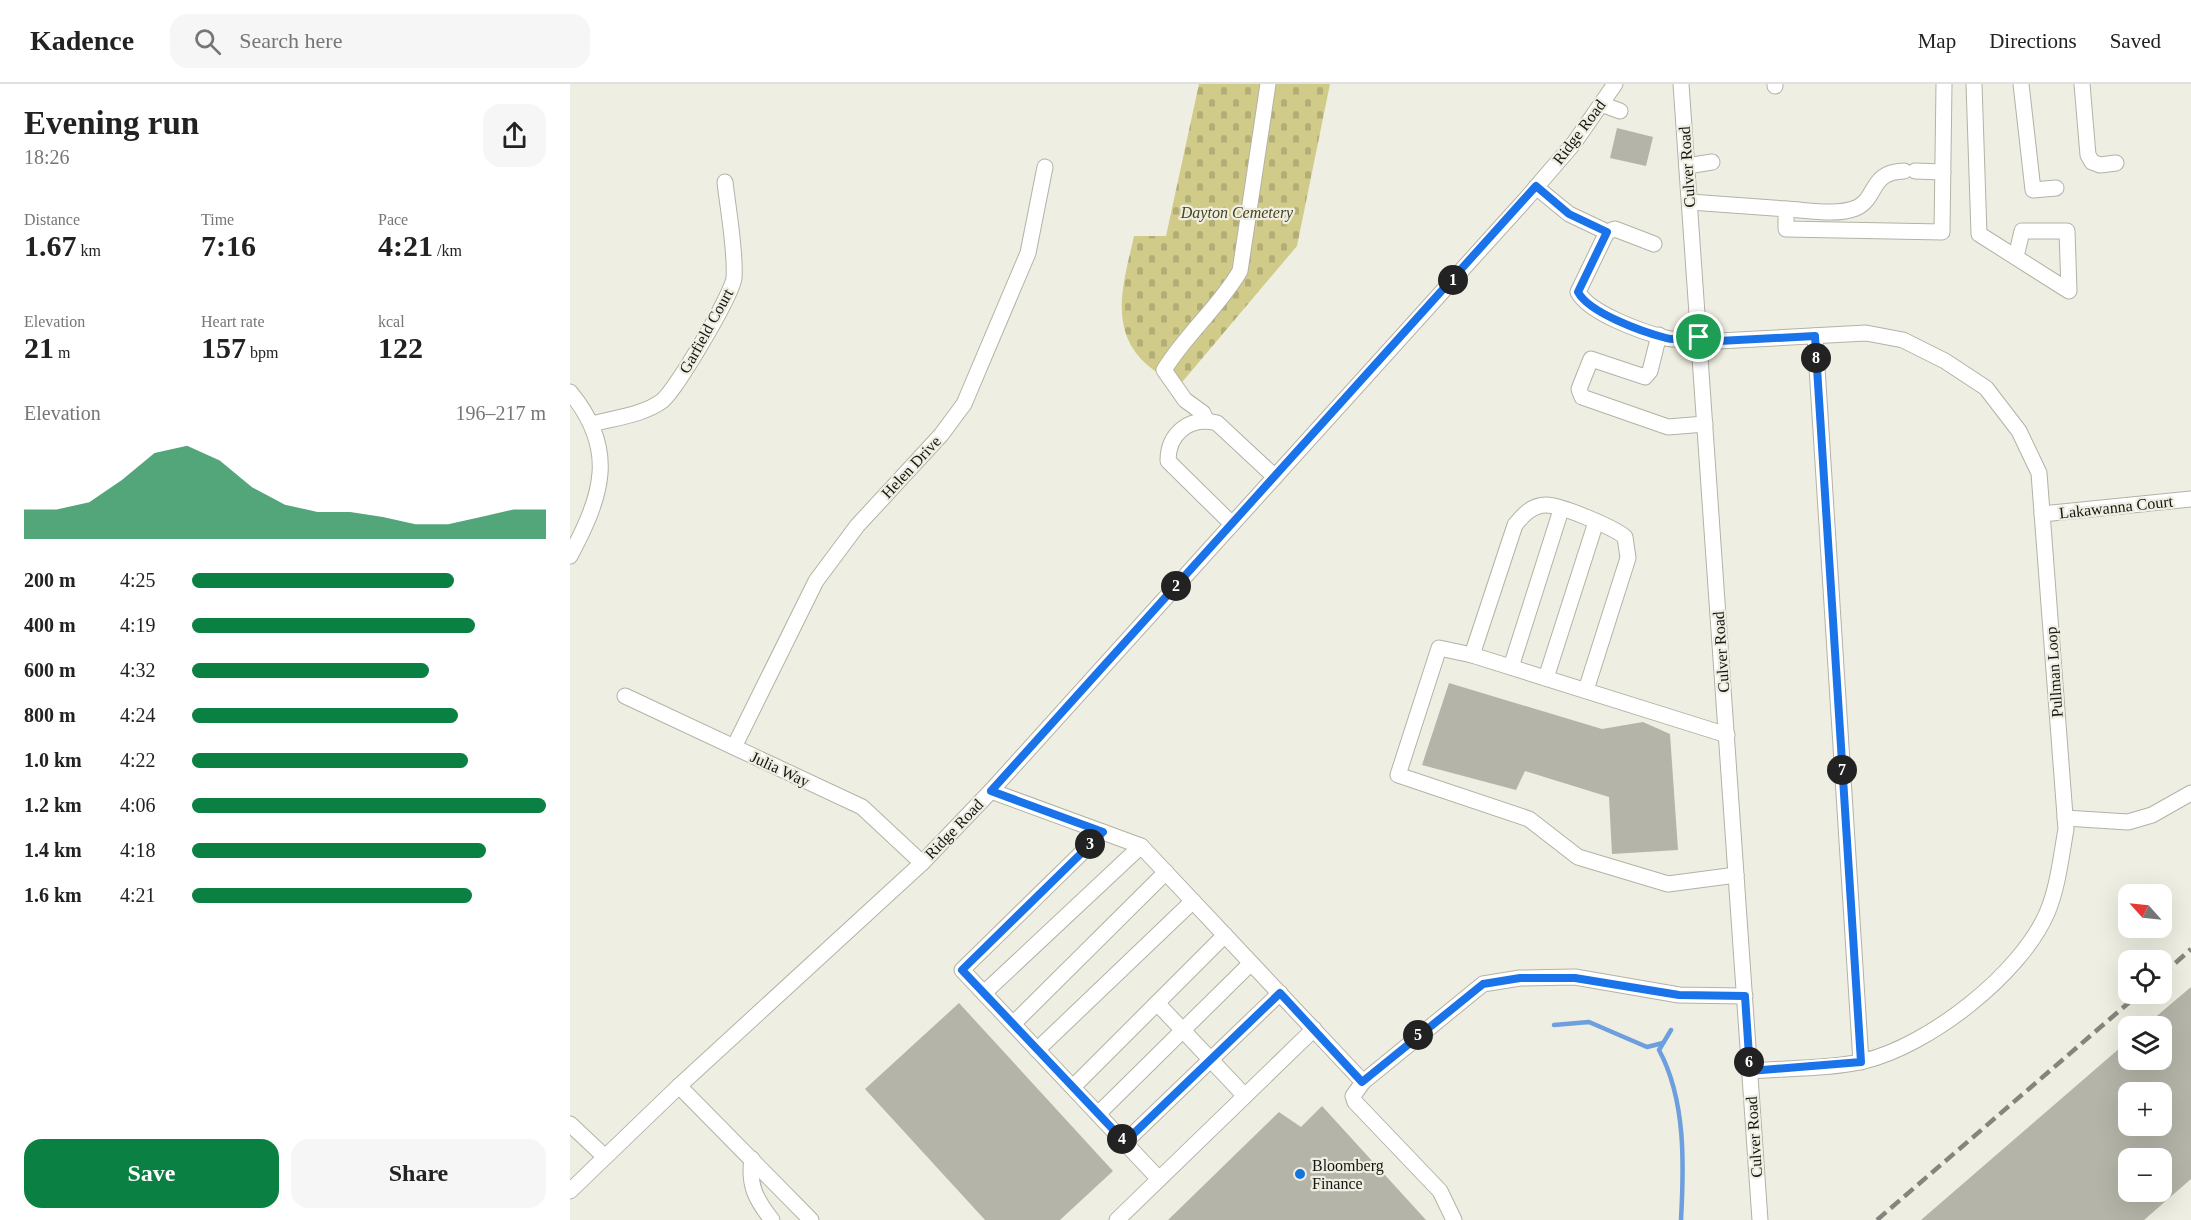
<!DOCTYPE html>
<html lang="en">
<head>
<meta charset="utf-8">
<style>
	body { margin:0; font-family:Georgia,serif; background:#f6f6f6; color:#222; height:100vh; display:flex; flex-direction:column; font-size:22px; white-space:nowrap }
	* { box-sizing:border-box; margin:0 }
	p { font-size:20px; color:#767676 }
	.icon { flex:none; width:33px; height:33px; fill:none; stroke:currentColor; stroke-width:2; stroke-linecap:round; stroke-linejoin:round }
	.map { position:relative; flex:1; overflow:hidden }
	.details { display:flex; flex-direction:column; background:#fff; width:570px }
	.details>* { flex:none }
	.needle { width:39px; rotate:297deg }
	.buttons { position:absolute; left:1548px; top:800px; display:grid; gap:12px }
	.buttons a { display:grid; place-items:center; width:54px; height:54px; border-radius:12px; background:#fff; box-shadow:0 6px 24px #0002; font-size:30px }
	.pin { position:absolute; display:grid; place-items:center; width:51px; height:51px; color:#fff; margin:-26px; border:3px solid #fff; border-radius:50%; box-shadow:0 2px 6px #0007 }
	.km { position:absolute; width:30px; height:30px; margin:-15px; border-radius:50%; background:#222; color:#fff; font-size:16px; line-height:30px; text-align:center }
	.round { display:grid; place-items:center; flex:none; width:63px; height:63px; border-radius:18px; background:#f6f6f6 }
	.head { display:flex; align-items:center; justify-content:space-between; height:102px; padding:0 24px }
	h1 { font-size:33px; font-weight:700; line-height:45px }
	.stats { display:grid; grid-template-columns:repeat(3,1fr); gap:9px; height:102px; padding:6px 24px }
	.stats div { display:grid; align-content:center }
	.stats b { font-size:30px; font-weight:700 }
	.stats small { font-size:16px; font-weight:400 }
	.stats p { font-size:16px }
	.chart { height:168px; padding:12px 24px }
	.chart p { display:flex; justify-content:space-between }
	.chart svg { width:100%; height:108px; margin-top:6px; fill:#0b8043; opacity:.7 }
	.button { display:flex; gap:12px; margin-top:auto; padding:12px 24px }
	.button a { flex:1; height:69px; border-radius:18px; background:#0b8043; color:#fff; font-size:24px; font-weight:700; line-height:69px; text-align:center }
	.button a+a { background:#f6f6f6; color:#222 }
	ul { padding:0 24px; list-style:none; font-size:20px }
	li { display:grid; grid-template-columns:96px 72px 1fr; align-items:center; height:45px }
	li i { height:15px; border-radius:8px; background:#0b8043 }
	header { display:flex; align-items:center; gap:36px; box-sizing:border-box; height:84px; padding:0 30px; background:#fff; border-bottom:2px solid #e0e0e0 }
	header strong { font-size:28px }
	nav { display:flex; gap:33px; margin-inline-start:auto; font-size:21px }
	.search { width:420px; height:54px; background:#f6f6f6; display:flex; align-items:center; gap:15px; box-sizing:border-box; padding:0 21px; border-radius:18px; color:#767676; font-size:22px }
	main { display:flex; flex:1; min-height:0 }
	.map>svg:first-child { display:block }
</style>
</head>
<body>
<header>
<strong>Kadence</strong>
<div class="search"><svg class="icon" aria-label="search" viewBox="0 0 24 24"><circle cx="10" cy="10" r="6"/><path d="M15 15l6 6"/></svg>Search here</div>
<nav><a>Map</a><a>Directions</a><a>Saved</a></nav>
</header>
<main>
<section class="details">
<div class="head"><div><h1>Evening run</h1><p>18:26</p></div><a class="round"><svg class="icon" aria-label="share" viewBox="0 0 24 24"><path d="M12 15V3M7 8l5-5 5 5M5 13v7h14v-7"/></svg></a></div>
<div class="stats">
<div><p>Distance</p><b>1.67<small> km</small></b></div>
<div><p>Time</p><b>7:16</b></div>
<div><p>Pace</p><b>4:21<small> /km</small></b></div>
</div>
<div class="stats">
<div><p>Elevation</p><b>21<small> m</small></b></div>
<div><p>Heart rate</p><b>157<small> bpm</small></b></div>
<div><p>kcal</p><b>122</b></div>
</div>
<div class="chart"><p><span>Elevation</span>196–217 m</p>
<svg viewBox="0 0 160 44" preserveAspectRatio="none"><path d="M0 44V32L10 32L20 29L30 20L40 9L50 6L60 12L70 23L80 30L90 33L100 33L110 35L120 38L130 38L140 35L150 32L160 32V44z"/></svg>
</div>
<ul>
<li><b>200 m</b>4:25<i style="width:74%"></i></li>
<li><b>400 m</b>4:19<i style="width:80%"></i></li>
<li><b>600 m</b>4:32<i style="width:67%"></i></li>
<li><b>800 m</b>4:24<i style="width:75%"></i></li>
<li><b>1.0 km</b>4:22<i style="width:78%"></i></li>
<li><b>1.2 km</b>4:06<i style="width:100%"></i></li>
<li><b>1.4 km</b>4:18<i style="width:83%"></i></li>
<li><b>1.6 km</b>4:21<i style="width:79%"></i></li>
</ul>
<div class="button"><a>Save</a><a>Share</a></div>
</section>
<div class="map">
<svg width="1621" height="1136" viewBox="0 0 1621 1136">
	<defs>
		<pattern id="cemetery-stones" width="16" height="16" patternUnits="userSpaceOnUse" patternTransform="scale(1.5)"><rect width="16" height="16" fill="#d1cb8a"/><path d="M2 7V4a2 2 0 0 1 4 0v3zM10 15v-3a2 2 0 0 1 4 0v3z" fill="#b3ad76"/></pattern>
	</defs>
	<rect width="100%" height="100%" fill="#efeee2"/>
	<path fill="url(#cemetery-stones)" d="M629,0H760L727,162L608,303C596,294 580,285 570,274C539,239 555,193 564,152H596Z"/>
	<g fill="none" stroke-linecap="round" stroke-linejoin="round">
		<g stroke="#6d9edd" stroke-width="4.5">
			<path d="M984,941L1019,938L1077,963L1093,959"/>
			<path d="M1101,946L1089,966C1116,1016 1114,1081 1111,1136"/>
		</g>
	</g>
	<g fill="#b5b4a8" fill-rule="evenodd">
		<path d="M1047,44L1083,53L1076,82L1040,74Z"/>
		<path d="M879,599L1032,645L1073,638L1100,650L1108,766L1042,770L1039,713L955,687L946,706L852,681Z"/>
		<path d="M1621,903V1095L1574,1136H1351L1558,957V975H1592V942H1575ZM1558,1008H1592V1041H1558ZM1558,1074H1592V1107H1558Z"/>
		<path d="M389,919L543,1087L490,1136H415L295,1005Z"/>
		<path d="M752,1022L856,1136H598L709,1028L731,1043Z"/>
	</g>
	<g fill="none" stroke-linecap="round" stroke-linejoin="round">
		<g stroke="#b3b2a6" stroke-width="17">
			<g id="minor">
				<path d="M1111,0L1190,1136"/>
				<path d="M1205,0V2"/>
				<path d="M1404,0L1409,150L1499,207L1497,147H1452L1446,173"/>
				<path d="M1451,0L1463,106L1486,104"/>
				<path d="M1512,0L1518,71L1522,78L1530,81L1546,79"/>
				<path d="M1031,20L1050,27"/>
				<path d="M1117,82L1142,78"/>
				<path d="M1345,87L1373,88"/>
				<path d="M966,103L999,130L1037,148"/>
				<path d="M1120,118L1216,125V145L1372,148L1374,0"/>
				<path d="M1216,125C1237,126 1266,132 1286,124C1308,114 1299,88 1334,87"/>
				<path d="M1084,160L1045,145L1037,148L1008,208C1019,229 1072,248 1096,254C1105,257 1119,254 1129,253"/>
				<path d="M1089,251L1080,287L1075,293L1021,275L1009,305L1012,313L1098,343L1135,340"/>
				<path d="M1245,252L1291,978"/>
				<path d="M1130,258L1296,249L1333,256L1375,277L1416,304L1449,347L1469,389L1496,745C1491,773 1488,803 1477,829C1450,891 1358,962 1294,977C1261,985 1214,984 1180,987"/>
				<path d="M0,308C48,366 32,412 0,472"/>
				<path d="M636,336L633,329L615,316L594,286C616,250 649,223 670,187L698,0"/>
				<path d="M22,340C44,334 73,331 92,317C106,306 162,211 164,194C166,167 158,126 155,98"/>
				<path d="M1472,430L1621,415"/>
				<path d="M662,440L598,377C598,349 620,332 647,339L705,393"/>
				<path d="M902,571L945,441C953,431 962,421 976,421C991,421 1043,443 1055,453L1058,474L1016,606"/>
				<path d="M941,583L991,426"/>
				<path d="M976,594L1026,438"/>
				<path d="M55,612L292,723L352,779"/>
				<path d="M1157,651L902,571L869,564L828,691L959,735L1008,773L1098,800L1166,791"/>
				<path d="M164,663L246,497L287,442L371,351L394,320L458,169L475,83"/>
				<path d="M421,707L571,762L793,998"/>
				<path d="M1495,734L1558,738L1582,731L1621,709"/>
				<path d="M533,748L392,886L589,1095"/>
				<path d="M414,909L571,762"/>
				<path d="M587,919L675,1012"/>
				<path d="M443,940L596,788"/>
				<path d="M467,966L623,817"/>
				<path d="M109,1002L241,1136"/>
				<path d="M503,1003L655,851"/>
				<path d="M528,1030L681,879"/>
				<path d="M0,1040L35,1073"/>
				<path d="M555,1058L710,909"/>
				<path d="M182,1075C178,1101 186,1116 202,1136"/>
				<path d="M0,1107L109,1002L352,779L421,707L956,115L1004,59L1045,0"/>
				<path d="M547,1136L744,945"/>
				<path d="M884,1136L870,1107L785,1018L783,1012L793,998L913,900L950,894L1005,893L1109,911L1175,912"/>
			</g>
		</g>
		<use href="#minor" stroke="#fff" stroke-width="15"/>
		<g stroke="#85857d" stroke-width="4.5" stroke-dasharray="12 6" stroke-linecap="butt">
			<path d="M1592,891L1621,865"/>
			<path d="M1307,1136L1570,909"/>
		</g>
	</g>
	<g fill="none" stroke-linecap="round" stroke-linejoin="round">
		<g stroke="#fff" stroke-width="12">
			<path id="route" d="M966,102L999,130L1037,148L1008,208C1019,229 1073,248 1096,254C1105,257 1119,254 1129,253L1130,258L1245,252L1291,978L1180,987L1175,912L1109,911L1005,894H950L913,900L792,998L710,909L555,1058L392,886L533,748L421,707Z"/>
		</g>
		<use href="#route" stroke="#1a73e8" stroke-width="8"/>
	</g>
	<circle fill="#1275dd" stroke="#efeee2" stroke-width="2" cx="730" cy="1090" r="6"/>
	<g text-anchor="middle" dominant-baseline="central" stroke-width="4.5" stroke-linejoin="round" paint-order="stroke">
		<g font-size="16" fill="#151511" stroke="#efeee2">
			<text transform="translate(1009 48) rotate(-53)">Ridge Road</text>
			<text transform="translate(1117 83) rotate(-94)">Culver Road</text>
			<text transform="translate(136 247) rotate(-61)">Garfield Court</text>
			<text transform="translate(341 383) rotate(-47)">Helen Drive</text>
			<text transform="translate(1546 423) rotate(-6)">Lakawanna Court</text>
			<text transform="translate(1151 568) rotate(-94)">Culver Road</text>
			<text transform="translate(1484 588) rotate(-94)">Pullman Loop</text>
			<text transform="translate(210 685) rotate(25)">Julia Way</text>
			<text transform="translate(384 745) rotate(-46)">Ridge Road</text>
			<text transform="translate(1184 1053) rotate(-94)">Culver Road</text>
		</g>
		<g font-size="16" font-style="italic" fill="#48441f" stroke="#efeee2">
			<text x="667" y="128">Dayton Cemetery</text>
		</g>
		<g font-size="16" fill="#151511" stroke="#efeee2" text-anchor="start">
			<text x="742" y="1081">Bloomberg<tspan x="742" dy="18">Finance</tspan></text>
		</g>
	</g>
</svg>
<div class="buttons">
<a><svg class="needle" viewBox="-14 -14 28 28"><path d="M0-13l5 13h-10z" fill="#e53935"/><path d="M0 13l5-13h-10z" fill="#767676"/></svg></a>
<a><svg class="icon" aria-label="locate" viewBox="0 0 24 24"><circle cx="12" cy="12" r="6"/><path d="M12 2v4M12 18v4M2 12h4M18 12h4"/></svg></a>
<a><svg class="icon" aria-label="layers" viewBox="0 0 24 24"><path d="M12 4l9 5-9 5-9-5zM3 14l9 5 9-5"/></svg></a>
<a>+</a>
<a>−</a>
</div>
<div class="pin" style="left:1129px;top:253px;background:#1e9e55"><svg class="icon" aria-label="arrive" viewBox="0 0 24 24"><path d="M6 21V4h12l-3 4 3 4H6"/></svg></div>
<b class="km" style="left:883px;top:196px">1</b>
<b class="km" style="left:606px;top:502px">2</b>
<b class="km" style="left:520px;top:760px">3</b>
<b class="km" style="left:552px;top:1055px">4</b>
<b class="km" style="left:848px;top:951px">5</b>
<b class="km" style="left:1179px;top:978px">6</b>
<b class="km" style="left:1272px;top:686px">7</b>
<b class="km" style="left:1246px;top:274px">8</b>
</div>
</main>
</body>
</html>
